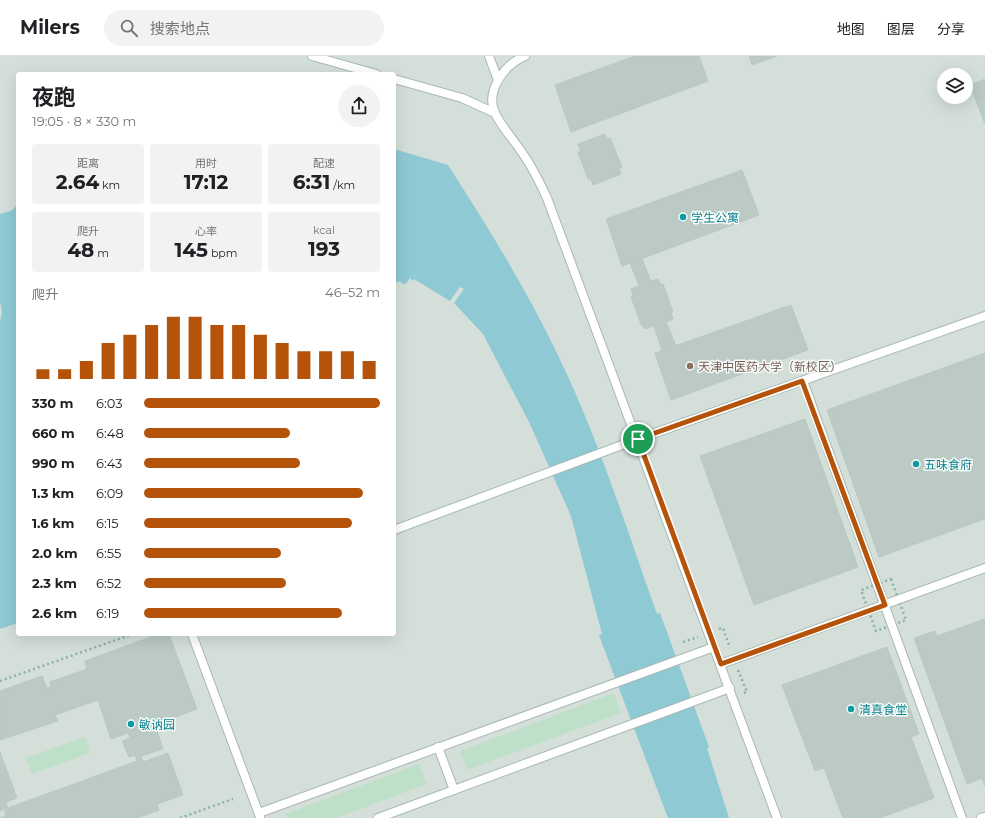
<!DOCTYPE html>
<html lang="zh">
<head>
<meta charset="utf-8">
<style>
	body { margin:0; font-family:Montserrat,"Noto Sans SC",sans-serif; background:#f2f2f2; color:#202124; height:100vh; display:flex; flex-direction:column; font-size:15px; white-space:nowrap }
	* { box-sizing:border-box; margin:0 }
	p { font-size:13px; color:#757577 }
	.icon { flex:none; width:22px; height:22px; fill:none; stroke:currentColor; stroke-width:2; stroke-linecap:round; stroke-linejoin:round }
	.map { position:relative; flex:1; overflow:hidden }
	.side { position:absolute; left:16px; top:16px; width:380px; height:564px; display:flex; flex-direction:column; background:#fff; border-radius:4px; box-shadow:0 4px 16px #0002 }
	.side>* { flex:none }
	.fabs { position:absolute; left:937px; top:12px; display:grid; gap:8px }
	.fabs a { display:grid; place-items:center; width:36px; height:36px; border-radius:50%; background:#fff; box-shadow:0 4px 16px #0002; font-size:20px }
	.pin { position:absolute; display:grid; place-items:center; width:34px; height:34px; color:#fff; margin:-17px; border:2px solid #fff; border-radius:50%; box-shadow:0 1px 4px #0007 }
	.round { display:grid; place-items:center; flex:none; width:42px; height:42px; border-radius:21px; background:#f2f2f2 }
	.overview { display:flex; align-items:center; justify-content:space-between; height:68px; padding:0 16px }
	h1 { font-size:22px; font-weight:700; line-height:30px }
	.figures { display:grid; grid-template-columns:repeat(3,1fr); gap:6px; height:68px; padding:4px 16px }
	.figures div { display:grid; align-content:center; border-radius:4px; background:#f2f2f2; text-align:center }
	.figures b { font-size:20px; font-weight:700 }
	.figures small { font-size:11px; font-weight:400 }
	.figures p { font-size:11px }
	.chart { height:112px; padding:8px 16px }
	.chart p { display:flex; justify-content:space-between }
	.chart svg { width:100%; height:72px; margin-top:4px; stroke:#b45309; stroke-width:6 }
	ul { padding:0 16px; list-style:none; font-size:13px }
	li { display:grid; grid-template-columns:64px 48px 1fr; align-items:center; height:30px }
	li i { height:10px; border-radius:5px; background:#b45309 }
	header { display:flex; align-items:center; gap:24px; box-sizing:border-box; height:56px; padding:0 20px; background:#fff; border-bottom:1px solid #e0e0e0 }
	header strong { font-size:19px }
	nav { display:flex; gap:22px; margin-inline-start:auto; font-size:14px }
	.search { width:280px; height:36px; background:#f2f2f2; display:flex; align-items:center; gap:10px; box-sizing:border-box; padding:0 14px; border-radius:22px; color:#757577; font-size:15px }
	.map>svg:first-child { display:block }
</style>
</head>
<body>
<header>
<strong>Milers</strong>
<div class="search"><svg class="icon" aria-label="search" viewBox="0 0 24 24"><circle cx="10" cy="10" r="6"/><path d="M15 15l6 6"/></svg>搜索地点</div>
<nav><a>地图</a><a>图层</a><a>分享</a></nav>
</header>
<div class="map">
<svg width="985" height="762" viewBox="0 0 985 762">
	<rect width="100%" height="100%" fill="#e6efeb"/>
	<path fill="#d4dfda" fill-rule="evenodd" d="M0,0H985V762H0ZM18,18H394V578H18ZM944,19H966V41H944Z"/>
	<g fill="#bfe0c8">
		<path d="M614,637L621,657L467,714L460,695Z"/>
		<path d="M85,681L90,697L32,718L26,702Z"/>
		<path d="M419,708L427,728L337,762H287L286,758Z"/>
	</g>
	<g fill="#8ec9d4">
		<path d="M394,93L448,109C493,179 536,249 570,325C604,400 629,480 657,558L660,557L709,691L707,692L729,762H668L603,590L599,579L602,578L571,460L529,366L483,278L454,247L464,233L460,231L450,245L414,223L413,225L410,222L406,228H403L400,225L394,228Z"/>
		<path d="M18,148V567L0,573V265L2,256L0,245V158L11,155Z"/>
	</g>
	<g fill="#bbcac4" stroke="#b8c9c2">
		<path d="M635,0H699L708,25L571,76L555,29Z"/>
		<path d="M749,0H777L752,9Z"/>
		<path d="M985,23V68L970,29Z"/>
		<path d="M605,78L607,83L610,82L622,111L619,112L621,118L593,129L591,123H588L578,96L581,95L578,88Z"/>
		<path d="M742,114L759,159L622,210L606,163Z"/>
		<path d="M642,203L651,225L658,223L661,229L663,228L673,256L671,257L673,263L666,266L676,290L662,295L654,270L645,273L641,268L631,241L633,240L631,233L639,230L630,207Z"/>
		<path d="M791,249L808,294L671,344L655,297Z"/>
		<path d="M985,297V463L879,501L827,354Z"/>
		<path d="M805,363L858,511L754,549L700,400Z"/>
		<path d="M985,563V730L982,722L967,728L914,582L935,575L937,580Z"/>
		<path d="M159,578H169L197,653L147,671L149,675L156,672L163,693L141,700L143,706L168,697L183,739L157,748L159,754L137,762H0L6,759L4,753L0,755V696L17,742L6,746L8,752L137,705L135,699L129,701L122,685L130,682L128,677L111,683L98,644L55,659L58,665L0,684V635L42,620L47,632L51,631L50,626L87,613L85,605Z"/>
		<path d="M887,591L919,678L911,681L934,742L880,762H843L824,712L815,715L782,629Z"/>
	</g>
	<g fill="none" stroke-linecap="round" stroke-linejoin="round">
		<g stroke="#a8b8b2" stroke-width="10">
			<g id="service">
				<path d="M312,0L376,18"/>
				<path d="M489,0L498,24"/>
				<path d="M525,0C505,8 485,35 495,57C502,72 515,85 523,98C533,112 540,127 547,142L777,762"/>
				<path d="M394,23L462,42L495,57"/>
				<path d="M803,325L962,762"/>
				<path d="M394,474L638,383L985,260"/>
				<path d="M192,578L260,761"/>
				<path d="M721,608L985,512"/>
				<path d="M438,691L454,734"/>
				<path d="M259,757L714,591"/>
				<path d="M378,762L730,632"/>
				<path d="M981,762L985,761"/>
			</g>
		</g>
		<g stroke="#86b3a5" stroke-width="2.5" stroke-dasharray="2 3" stroke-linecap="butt">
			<path d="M891,523L906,564L876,575L861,534Z"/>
			<path d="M719,573L723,572L730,592"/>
			<path d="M683,586L698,581"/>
			<path d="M738,614L747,636L743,637"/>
			<path d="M0,625L133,578"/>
			<path d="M180,762L233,743"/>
		</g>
		<use href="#service" stroke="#fff" stroke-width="8"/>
	</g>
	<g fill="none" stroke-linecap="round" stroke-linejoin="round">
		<g stroke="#fff" stroke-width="8">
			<path id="route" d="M802,325L885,549L721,608L638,383Z"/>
		</g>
		<use href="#route" stroke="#b45309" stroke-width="5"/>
	</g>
	<g fill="#0f9aa8" stroke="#f7fbf9" stroke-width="1.5">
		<circle cx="683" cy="161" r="4"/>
		<circle cx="916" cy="408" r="4"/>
		<circle cx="851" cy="653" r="4"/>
		<circle cx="131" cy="668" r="4"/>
	</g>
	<circle fill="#8d6e63" stroke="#f7fbf9" stroke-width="1.5" cx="690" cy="310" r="4"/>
	<g text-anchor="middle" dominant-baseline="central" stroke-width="3" stroke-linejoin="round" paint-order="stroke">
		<g font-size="12" fill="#0d838f" stroke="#f7fbf9" text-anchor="start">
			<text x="691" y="161">学生公寓</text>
			<text x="924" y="408">五味食府</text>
			<text x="859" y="653">清真食堂</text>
			<text x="139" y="668">敏讷园</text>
		</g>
		<g font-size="12" fill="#785e54" stroke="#f7fbf9" text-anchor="start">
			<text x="698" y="310">天津中医药大学（新校区）</text>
		</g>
	</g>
</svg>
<div class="fabs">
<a><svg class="icon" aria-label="layers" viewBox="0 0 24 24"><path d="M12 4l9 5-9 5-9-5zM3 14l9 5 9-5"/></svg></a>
</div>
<div class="pin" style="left:638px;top:383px;background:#1e9e55"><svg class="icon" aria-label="arrive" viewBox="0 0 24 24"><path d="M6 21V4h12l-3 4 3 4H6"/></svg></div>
<section class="side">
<div class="overview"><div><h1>夜跑</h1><p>19:05 · 8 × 330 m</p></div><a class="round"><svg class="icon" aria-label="share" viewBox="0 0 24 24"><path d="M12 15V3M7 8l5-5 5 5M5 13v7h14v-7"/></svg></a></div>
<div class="figures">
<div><p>距离</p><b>2.64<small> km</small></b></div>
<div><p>用时</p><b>17:12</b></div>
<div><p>配速</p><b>6:31<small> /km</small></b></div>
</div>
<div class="figures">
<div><p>爬升</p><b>48<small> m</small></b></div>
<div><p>心率</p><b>145<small> bpm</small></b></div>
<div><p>kcal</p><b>193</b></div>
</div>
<div class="chart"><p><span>爬升</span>46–52 m</p>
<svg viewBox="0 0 160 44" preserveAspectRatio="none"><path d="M5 44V38M15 44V38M25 44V33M35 44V22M45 44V17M55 44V11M65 44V6M75 44V6M85 44V11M95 44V11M105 44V17M115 44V22M125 44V27M135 44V27M145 44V27M155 44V33"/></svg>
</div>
<ul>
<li><b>330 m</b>6:03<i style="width:100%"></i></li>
<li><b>660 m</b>6:48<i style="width:62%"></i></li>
<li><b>990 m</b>6:43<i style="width:66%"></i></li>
<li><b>1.3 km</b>6:09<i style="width:93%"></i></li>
<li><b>1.6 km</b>6:15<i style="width:88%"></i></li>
<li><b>2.0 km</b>6:55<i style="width:58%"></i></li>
<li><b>2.3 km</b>6:52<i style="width:60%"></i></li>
<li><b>2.6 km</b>6:19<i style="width:84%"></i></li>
</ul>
</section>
</div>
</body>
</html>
